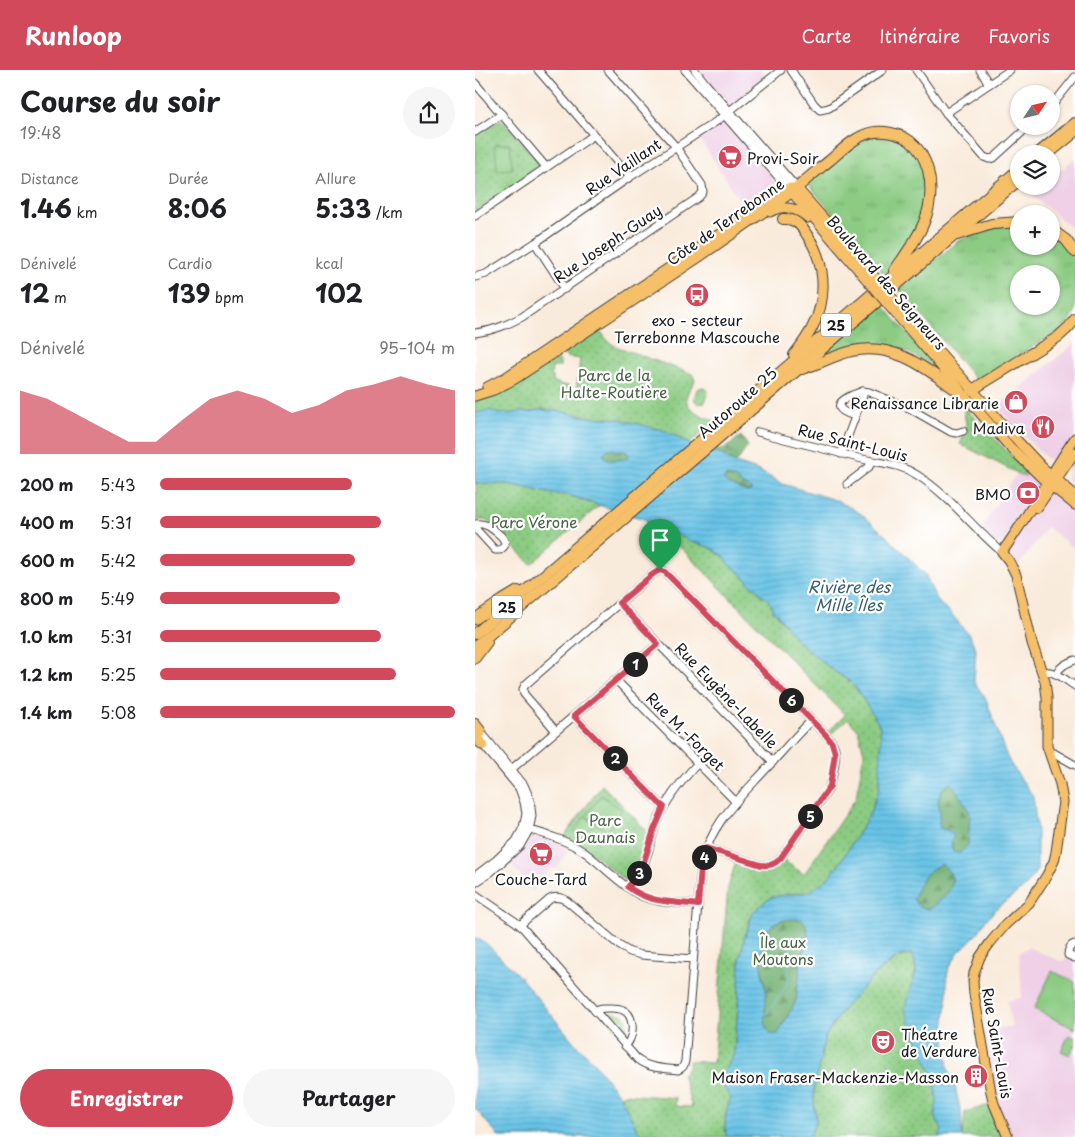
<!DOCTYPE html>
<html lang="fr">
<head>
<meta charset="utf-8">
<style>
	body { margin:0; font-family:"Playpen Sans",sans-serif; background:#f6f6f6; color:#202124; height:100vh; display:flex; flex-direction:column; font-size:19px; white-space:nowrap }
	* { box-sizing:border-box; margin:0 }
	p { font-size:16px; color:#757577 }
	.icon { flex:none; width:28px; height:28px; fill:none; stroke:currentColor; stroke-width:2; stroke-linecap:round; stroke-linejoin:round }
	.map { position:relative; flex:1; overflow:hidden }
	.details { display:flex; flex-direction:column; background:#fff; width:475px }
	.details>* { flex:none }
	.needle { width:32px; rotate:55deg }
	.buttons { position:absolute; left:535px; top:15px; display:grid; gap:10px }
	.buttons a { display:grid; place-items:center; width:50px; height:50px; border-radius:50%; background:#fff; box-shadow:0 1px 4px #0004; font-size:25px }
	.pin { position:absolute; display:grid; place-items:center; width:42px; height:42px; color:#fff; margin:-51px -21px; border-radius:50% 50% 50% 0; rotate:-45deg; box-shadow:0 0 5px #0007 }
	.pin .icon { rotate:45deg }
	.km { position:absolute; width:25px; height:25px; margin:-12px; border-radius:50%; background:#222; color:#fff; font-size:14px; line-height:25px; text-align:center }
	.round { display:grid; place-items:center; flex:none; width:52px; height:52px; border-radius:26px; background:#f6f6f6 }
	.head { display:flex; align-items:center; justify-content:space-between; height:85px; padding:0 20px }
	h1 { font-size:28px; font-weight:700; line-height:38px }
	.metrics { display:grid; grid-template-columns:repeat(3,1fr); gap:8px; height:85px; padding:5px 20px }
	.metrics div { display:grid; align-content:center }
	.metrics b { font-size:25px; font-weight:700 }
	.metrics small { font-size:14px; font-weight:400 }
	.metrics p { font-size:14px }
	.chart { height:140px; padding:10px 20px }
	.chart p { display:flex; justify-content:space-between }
	.chart svg { width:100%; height:90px; margin-top:5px; fill:#d1495b; opacity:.7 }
	.primary-button { display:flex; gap:10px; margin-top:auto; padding:10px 20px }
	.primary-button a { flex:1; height:58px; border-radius:30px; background:#d1495b; color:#fff; font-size:20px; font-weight:700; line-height:58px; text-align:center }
	.primary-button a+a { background:#f6f6f6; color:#202124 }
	ul { padding:0 20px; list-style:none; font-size:16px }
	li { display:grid; grid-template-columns:80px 60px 1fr; align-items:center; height:38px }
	li i { height:12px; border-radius:6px; background:#d1495b }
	header { display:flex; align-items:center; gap:30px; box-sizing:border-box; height:70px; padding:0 25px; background:#d1495b; color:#fff }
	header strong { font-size:24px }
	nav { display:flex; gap:28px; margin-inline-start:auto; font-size:18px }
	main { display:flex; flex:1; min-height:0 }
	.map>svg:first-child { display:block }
</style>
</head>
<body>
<header>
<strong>Runloop</strong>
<nav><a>Carte</a><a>Itinéraire</a><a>Favoris</a></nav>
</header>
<main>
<section class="details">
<div class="head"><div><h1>Course du soir</h1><p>19:48</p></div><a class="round"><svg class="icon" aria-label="share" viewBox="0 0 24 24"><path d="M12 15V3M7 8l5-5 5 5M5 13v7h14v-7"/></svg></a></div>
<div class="metrics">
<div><p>Distance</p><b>1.46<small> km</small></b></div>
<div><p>Durée</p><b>8:06</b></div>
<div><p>Allure</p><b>5:33<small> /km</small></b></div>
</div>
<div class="metrics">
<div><p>Dénivelé</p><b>12<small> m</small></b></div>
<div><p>Cardio</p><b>139<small> bpm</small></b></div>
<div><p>kcal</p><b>102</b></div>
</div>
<div class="chart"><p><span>Dénivelé</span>95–104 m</p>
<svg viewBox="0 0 160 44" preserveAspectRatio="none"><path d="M0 44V13L10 17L20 24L30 31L40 38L50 38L60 27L70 17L80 13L90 17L100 24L110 20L120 13L130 10L140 6L150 10L160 13V44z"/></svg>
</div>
<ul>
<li><b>200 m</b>5:43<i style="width:65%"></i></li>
<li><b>400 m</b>5:31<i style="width:75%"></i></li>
<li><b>600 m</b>5:42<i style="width:66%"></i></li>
<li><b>800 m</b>5:49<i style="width:61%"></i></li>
<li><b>1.0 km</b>5:31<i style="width:75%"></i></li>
<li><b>1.2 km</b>5:25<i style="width:80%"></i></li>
<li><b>1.4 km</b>5:08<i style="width:100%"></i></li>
</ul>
<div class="primary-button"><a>Enregistrer</a><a>Partager</a></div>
</section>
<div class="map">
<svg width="600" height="1067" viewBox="0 0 600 1067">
	<defs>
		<pattern id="grass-tufts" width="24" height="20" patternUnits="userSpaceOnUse" patternTransform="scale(1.25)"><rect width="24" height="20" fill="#8bcb82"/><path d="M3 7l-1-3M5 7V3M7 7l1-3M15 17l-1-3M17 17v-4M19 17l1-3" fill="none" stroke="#77ae70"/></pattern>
		<pattern id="forest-firs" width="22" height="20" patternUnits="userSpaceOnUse" patternTransform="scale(1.25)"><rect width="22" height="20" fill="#70af70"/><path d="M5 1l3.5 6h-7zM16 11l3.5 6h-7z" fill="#5b8e5b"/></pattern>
		<pattern id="park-dots" width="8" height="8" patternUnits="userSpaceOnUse" patternTransform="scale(1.25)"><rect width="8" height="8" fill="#8bcb82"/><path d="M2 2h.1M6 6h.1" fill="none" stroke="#77ae70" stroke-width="1.8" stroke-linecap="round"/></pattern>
		<pattern id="water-rules" width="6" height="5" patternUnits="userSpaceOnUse" patternTransform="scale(1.25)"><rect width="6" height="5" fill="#68c3e6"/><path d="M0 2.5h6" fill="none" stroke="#5aa7c5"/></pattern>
	</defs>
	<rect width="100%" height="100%" fill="#fff"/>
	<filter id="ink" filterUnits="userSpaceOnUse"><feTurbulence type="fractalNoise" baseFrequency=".02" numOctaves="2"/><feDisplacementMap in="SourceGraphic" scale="10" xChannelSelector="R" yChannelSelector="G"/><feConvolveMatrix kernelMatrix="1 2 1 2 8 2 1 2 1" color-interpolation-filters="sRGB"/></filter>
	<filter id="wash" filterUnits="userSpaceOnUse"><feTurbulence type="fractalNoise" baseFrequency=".0096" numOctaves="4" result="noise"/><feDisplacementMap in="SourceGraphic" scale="20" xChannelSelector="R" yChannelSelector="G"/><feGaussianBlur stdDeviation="1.12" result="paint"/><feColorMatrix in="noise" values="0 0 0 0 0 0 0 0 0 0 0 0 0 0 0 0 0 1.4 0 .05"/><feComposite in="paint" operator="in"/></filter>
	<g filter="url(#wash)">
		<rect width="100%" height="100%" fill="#f9ebdb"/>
		<g fill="#efd0e7">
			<path d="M225,0H284L292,9L255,35Z"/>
			<path d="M247,51L251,53L299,109L298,111L301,114L295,123L271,139L223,67Z"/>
			<path d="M600,88V161L558,126L568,116H576V109Z"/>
			<path d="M600,273V417L593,412L592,406L595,401L580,388L575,390L571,388L545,362L523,337Z"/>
			<path d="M542,403L550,407L553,403L600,436V479L572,457L543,496L536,484V480L527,471L524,474L519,472L506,458Z"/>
			<path d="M60,766L95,778L81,799L76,798L58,821L35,793L49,779L57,767Z"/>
			<path d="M553,877L585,891L600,887V1067H534L519,1028L506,963L537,956L532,931L547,928L544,883Z"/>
		</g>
		<g fill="url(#grass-tufts)" stroke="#54744f" fill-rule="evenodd">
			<path d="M414,65L436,75L450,99L451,137L442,161L422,192L409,204L332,113L383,73L394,67Z"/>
			<path d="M544,155V176H576V164C586,172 594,179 600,190V244L594,252L584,261L501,310L424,219L484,171L501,163L521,157ZM544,204H576V236H544Z"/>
			<path d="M407,234L466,304C458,298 449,291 440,286C403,266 379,276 342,289Z"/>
			<path d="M228,317L232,320L233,325L230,332L224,334L221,332L219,328L222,319Z"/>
		</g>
		<g fill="url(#forest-firs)" stroke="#466646">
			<path d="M266,366L273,376L261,393L256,391L253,387L239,382L243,378C253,381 258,370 266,366Z"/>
			<path d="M133,379L152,382L154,385L153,388C144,389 132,393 128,384Z"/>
			<path d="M251,406C261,406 269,414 276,419V421L272,422L251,413L249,411V408Z"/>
			<path d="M475,713L480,717L495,743L493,775L485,783H478L476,762L465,758L464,752L465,744L463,732L466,719Z"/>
			<path d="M467,794C469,796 473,799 475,803C484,816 465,832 455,839L444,837L438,829C446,811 448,802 467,794Z"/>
			<path d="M328,849L331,855L333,863L326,891L321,931L303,964L296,965C285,951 291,939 291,924C291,914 287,904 286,893C285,878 289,857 305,851C311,848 320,849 328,849Z"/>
		</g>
		<g fill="url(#park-dots)" stroke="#54744f">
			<path d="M26,49L67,96L0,142V66Z"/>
			<path d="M122,260L126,264L127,263L133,271L140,276L217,304L220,310C218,316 213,319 212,325C208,340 229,346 240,351L214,374L199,365L144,349L115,347L108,345H101L93,343L66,339L56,342H46L33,344L32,343L24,344L14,340L3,343L0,342V331C31,325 53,304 79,287L82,288L85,292V297H77L76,306L78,307V312L83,313V314L94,316V322H101L105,289L91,287L89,285V281Z"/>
			<path d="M488,336L553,403L550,407L485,374L492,360Z"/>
			<path d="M1,413L34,414L45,416L77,424H93L111,432L125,435L56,494L20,456L10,450H2Z"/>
			<path d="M174,450C187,456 200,464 214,470C222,474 232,475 240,480L241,482L244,484H246L250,487L255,496L264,501L275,514L281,518L292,528L302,543V546L312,557L319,567L336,581L339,585L356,599L374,611L380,617L402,651L405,657L406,675V701L403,724L399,731L395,744L363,796L353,808L337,821L297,827L287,834L275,849L265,888L264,925L259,983C257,992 248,1000 249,1009C249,1015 254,1023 256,1029C251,1037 248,1058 252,1067H166L145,1026L149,1024L201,1028L200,1036L217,1037L207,1004L213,998L214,991L238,993L253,818L261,791C278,797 294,807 309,791L329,804L381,728L389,683L383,660L373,649L355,665L353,662L370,645L206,478L196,469L171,453Z"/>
			<path d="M127,715L174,763C169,780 166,798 153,810H149L112,779L89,767Z"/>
			<path d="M435,884L439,887L441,901L431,940L450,988L458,1005L462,1030L460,1046L467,1060L464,1067H335L341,1050L339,1033V1018L350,967L366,942L395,908L424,887Z"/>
			<path d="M132,942C152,944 155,946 151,967H148L130,946V943Z"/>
			<path d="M515,1035L526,1067H487L490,1042Z"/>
		</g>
		<g fill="#8bcb82" stroke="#54744f">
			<path d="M20,74H35L37,99L22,100Z"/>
			<path d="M126,725L147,740L132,761L111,746Z"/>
			<path d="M110,746L119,753L107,768L99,762Z"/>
			<path d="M577,901L600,912V959L559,939Z"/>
			<path d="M594,965L600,968V974L595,985L586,981Z"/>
		</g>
		<g fill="url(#water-rules)" stroke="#427081" fill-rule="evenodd">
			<path d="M66,339L75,341H83L115,347L144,349L191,361L214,374L246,384L254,390L261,393L282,400L308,414L363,431L385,443L408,463L450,504L459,524L465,534L473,540L494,565L501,579L499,612L511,629L530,682L535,693L558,726L562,760V800L551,816L522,838L510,851L503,863L483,883L474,897L472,907V930L469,961L473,998L479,1012L486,1043L487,1067H464L467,1060L460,1046L462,1030L458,1005L450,988L430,940L441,901L439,887L435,884L423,887L400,904L366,942L350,967L339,1018V1033L341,1050L335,1067H252C248,1058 251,1037 256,1029L246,1012C249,1008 249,1004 251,999C254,994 257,989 259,983L264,925L265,888L270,866L278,843L287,834L297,827L335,822L353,808L363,796L395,744L404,719L406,675L405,657L402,651L380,617L374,611L356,599L339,585L336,581L332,580C330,576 327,575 324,572C318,567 315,561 311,556C308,551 304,549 302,543L298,542C298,535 293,530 289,526H287L281,518L275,514L264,501L255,496L250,487L246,484H244L241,482L240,480C232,475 222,474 213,470C193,461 176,449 154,445L93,425L77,424L34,414L0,413V342L3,343L14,340L24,344L32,343L33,344L46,342H56ZM133,379L152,382L154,385L152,388C144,389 132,393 128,384ZM251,406C259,406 260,409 265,413C269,415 273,417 276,419V421L272,422L251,413L249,411V408ZM475,713L480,718L495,743L493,775L485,783L478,782L476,775L479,765L476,762L465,758L464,752L465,744L463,732L466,720ZM467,794C469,797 473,800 475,803C484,816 465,832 455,839L444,837L438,829C446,811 448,802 467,794ZM327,849L331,855L333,863L326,891L321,931L303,964H296C285,951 292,938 291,923C290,912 286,902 286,892C285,876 290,853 308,850C314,849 321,849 327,849Z"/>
			<path d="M0,867L12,874L45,907L98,971L117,990L145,1026L166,1067H24L0,1038Z"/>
		</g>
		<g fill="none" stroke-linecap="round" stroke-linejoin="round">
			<path stroke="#68c3e6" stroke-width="1" d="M288,944H292L310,917L314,908L312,886L319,875L332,869"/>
		</g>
	</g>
	<g filter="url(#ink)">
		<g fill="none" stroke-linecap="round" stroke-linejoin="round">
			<g stroke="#3d3b39" stroke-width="9">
				<g id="minor">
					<path d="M63,0L155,107"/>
					<path d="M210,0L313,118"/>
					<path d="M220,0L231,14L322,118"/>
					<path d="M316,0L339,34L345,40L354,38L408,0"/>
					<path d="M441,0L471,43L509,87L514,89L519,88L554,56"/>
					<path d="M505,0L514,14"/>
					<path d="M0,13L71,97"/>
					<path d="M576,37L600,7"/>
					<path d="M471,43L535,0"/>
					<path d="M0,62L27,44"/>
					<path d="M0,146L119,65"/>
					<path d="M60,173L90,219"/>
					<path d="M0,207L11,204L60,173L155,107L242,51L306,0"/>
					<path d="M0,263C18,261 31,255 47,247L224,127L228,122L227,115L201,77L133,0"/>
					<path d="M380,346C376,345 371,343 368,341C355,332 382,323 388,321"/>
					<path d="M283,362C316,371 350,379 383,388C403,393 424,393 442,405C474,425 498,458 527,482"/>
					<path d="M366,384L388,326V321L394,322L434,338L476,362L482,363L488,361"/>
					<path d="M372,414L394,397L396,391"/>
					<path d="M0,454C11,452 18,459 26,466C28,469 30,470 30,474C30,477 27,478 25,480H20L0,458"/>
					<path d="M144,533L298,692"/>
					<path d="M567,602C578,599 591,610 600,616"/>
					<path d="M581,604C585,596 592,593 600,590"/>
					<path d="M141,610L261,732"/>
					<path d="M99,646L184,733L189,737"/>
					<path d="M81,661L49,624L48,619L50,615L178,504L184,501H189L351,665C355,669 359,673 360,679C362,688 357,711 353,720L305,789C299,795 294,796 286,795L231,778"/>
					<path d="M574,683H579L600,695"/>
					<path d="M32,703L183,574"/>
					<path d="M48,758C70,764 93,770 112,784C128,796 149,818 166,826C184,834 204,832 223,835"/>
					<path d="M0,806L21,790L41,771L48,758L51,744L49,732L44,718L8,675"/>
					<path d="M0,813L16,802L45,776L54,760L57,746L55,729L49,715L6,662"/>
					<path d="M153,817C157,812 162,807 165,802C174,787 176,766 183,750C192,728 207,710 223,693"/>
					<path d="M0,824L41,852L48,858L163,990C175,999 189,998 203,1000C208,998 209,996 210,991L226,797C235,753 265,728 294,696C308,681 321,665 336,651"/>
					<path d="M45,855L75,829C81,826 86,827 92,831L145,876L155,882L166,885L218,889"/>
					<path d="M600,874C595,875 593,880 593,885L600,888"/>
					<path d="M120,941C125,937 129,938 136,938C140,938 144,938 148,940C158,944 159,960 155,969C154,972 152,974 150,976"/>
				</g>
			</g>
			<g stroke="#3d3b39" stroke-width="11">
				<g id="major">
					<path d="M313,118L392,210"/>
					<path d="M322,118L398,205"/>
					<path d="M295,142C308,134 322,138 333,148"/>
					<path d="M420,231L538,366L568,398L600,425"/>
					<path d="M414,236L477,309L491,327L534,376L568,409L600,435"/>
					<path d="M12,317L31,307L313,118H322"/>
					<path d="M0,326L19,320L40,309L223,188L312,126L322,118"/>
					<path d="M562,438L600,382"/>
					<path d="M533,1067L519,1034L516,1022L499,924L498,911L499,903L505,887L515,873L530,855L554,833L572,805L579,791L581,782L588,732L585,714L572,676V628L570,611L557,573L541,505L534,491L527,482C554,446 574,405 600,368"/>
				</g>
			</g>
			<g stroke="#3d3b39" stroke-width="12">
				<g id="highway">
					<path d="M562,84L600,53"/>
					<path d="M573,84L600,62"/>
					<path d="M322,118C332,108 343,100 354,91C366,81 379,67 395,63C408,60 424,63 435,71C444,78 450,89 453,100C463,141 442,169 419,201"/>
					<path d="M308,149C320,148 326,155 332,165C350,191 353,227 338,256C333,267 326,276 319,285"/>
					<path d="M576,159L591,170L600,182"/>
					<path d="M482,165L517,154L544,152"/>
					<path d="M327,299C344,294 360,285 377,281C423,271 456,303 491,327"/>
					<path d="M497,320L583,267L594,257L600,249"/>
					<path d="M0,549L28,530L43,521"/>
					<path d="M0,564L413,210L429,198L544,99"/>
					<path d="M0,577L544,110"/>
					<path d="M0,588L12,572"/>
					<path d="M0,654L6,662"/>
					<path d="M0,667L8,675"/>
				</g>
			</g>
			<use href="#minor" stroke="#fff" stroke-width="7"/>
			<use href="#major" stroke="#f6c06b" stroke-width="9"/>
			<use href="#highway" stroke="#f6c06b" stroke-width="10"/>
			<g stroke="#3d3b39" stroke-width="11" stroke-linecap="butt">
				<g id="major-bridge">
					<path d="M398,205L420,231"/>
					<path d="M392,210L414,236"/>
				</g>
			</g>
			<use href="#major-bridge" stroke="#f6c06b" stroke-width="9"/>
		</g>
	</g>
	<g fill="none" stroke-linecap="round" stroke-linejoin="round" filter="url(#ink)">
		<g stroke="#fff" stroke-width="10">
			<path id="route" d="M185,500L190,502L351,665L357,673L360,683L355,716L305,789C299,795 294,796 286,795L231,778L226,798L223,835C196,831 176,834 153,817L163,805L167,798L179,760L189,737L184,733L99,646L183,574L144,533L178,504Z"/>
		</g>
		<use href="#route" stroke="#d1495b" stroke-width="6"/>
	</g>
	<defs>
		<g id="supermarket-disc" transform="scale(1.25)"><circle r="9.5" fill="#d1495b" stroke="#fff"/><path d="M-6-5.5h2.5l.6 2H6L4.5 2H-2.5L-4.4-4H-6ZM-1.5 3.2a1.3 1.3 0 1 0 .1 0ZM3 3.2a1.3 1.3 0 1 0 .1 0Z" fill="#fff"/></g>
		<g id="bus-disc" transform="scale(1.25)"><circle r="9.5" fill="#d1495b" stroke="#fff"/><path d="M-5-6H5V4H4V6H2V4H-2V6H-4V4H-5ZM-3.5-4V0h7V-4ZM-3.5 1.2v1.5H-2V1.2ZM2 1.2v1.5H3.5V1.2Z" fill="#fff"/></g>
		<g id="shop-disc" transform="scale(1.25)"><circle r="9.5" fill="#d1495b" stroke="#fff"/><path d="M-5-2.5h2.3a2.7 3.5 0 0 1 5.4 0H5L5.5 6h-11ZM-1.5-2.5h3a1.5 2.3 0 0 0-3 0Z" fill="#fff"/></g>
		<g id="restaurant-disc" transform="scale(1.25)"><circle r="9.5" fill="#d1495b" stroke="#fff"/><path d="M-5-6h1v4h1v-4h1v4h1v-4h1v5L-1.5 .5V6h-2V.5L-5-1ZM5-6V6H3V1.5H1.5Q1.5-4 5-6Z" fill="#fff"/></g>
		<g id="bank-disc" transform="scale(1.25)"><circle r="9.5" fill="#d1495b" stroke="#fff"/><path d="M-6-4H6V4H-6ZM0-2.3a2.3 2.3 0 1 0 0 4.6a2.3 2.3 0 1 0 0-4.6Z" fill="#fff"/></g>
		<g id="theatre-disc" transform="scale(1.25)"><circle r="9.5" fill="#d1495b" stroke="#fff"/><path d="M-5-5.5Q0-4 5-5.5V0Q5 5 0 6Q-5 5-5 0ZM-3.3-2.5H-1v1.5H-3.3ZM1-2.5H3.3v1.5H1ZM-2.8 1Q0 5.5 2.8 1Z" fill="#fff"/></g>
		<g id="building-disc" transform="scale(1.25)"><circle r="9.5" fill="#d1495b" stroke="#fff"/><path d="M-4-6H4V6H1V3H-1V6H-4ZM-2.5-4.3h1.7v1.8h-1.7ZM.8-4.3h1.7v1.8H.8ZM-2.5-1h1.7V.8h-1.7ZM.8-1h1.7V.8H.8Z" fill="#fff"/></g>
	</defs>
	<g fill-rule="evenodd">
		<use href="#supermarket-disc" x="255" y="87"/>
		<use href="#bus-disc" x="222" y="225"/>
		<use href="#shop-disc" x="541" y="332"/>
		<use href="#restaurant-disc" x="568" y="357"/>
		<use href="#bank-disc" x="553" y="423"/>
		<use href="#supermarket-disc" x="66" y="784"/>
		<use href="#theatre-disc" x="408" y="972"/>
		<use href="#building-disc" x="501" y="1006"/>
	</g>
	<g text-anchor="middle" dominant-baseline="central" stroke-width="4.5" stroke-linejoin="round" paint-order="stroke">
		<g fill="#fff" stroke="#606060" stroke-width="1">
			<rect x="346" y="243.5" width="30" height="23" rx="4"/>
			<rect x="17" y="525.5" width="30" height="23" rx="4"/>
		</g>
		<g font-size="14" font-weight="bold" fill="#1c1c1c">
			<text x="361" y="255">25</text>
			<text x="32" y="537">25</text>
		</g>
		<g font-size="15" fill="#1c1c1c" stroke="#fff" text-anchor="end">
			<text x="272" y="87" text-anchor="start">Provi-Soir</text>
			<text x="222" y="249" text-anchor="middle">exo - secteur<tspan x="222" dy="17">Terrebonne Mascouche</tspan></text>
			<text x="524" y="332">Renaissance Librarie</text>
			<text x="550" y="357">Madiva</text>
			<text x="536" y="423">BMO</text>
			<text x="66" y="808" text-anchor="middle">Couche-Tard</text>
			<text x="426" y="963" text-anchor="start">Théatre<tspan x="426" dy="17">de Verdure</tspan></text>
			<text x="484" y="1006">Maison Fraser-Mackenzie-Masson</text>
		</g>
		<g font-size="15" fill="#1c1c1c" stroke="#fff">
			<text transform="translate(148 96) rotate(-34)">Rue Vaillant</text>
			<text transform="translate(250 151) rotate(-35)">Côte de Terrebonne</text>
			<text transform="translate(132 173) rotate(-34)">Rue Joseph-Guay</text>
			<text transform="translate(412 212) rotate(49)">Boulevard des Seigneurs</text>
			<text transform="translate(262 332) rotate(-41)">Autoroute 25</text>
			<text transform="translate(378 372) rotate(14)">Rue Saint-Louis</text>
			<text transform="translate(252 625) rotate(46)">Rue Eugène-Labelle</text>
			<text transform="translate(211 661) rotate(45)">Rue M.-Forget</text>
			<text transform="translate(523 973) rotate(80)">Rue Saint-Louis</text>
		</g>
		<g font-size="15" fill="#486245" stroke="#fff">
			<text x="139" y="304">Parc de la<tspan x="139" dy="17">Halte-Routière</tspan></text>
			<text x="59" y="451">Parc Vérone</text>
			<text x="130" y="749">Parc<tspan x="130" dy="17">Daunais</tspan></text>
			<text x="308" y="871">Île aux<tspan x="308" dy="17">Moutons</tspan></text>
		</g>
		<g font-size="16" font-style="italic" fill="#3a5f6d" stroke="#fff">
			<text x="374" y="516">Rivière des<tspan x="374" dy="18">Mille Îles</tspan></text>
		</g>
	</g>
</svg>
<div class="buttons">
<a><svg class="needle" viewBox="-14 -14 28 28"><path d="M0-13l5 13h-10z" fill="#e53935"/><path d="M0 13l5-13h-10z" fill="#757577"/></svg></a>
<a><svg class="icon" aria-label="layers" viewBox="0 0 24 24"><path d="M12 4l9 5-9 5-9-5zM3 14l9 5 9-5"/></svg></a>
<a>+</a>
<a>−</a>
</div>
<div class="pin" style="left:185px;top:500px;background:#1e9e55"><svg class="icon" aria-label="arrive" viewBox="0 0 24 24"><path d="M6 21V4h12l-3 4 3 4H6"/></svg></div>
<b class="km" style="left:160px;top:594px">1</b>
<b class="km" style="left:140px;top:688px">2</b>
<b class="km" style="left:164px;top:803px">3</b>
<b class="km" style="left:229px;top:787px">4</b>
<b class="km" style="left:335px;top:746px">5</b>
<b class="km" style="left:316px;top:630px">6</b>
</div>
</main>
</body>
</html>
